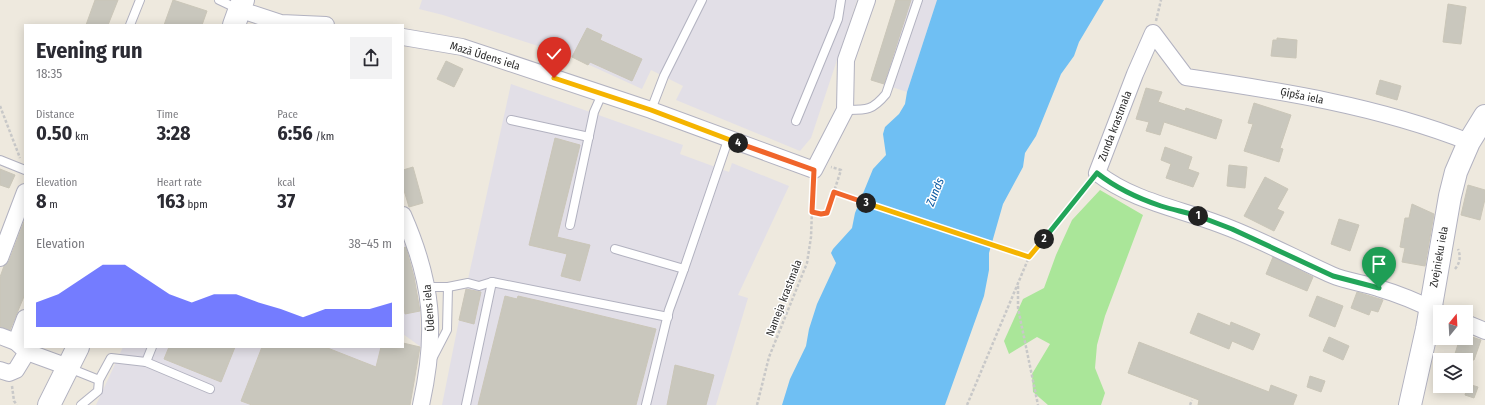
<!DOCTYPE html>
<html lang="en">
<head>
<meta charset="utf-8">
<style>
	body { margin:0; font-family:"Fira Sans Condensed",sans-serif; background:#f2f2f3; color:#2b2b33; height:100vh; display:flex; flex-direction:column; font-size:15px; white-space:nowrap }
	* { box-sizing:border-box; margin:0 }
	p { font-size:13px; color:#7c7c81 }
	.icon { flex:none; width:22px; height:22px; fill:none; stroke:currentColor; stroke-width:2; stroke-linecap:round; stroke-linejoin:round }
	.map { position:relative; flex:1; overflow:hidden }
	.details { position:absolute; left:24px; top:24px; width:380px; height:324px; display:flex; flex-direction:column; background:#fff; border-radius:0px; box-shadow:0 2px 10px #0003 }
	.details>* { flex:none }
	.needle { width:26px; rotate:18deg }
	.controls { position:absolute; left:1433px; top:305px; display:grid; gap:8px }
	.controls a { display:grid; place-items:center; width:40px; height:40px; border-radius:0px; background:#fff; box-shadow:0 2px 10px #0003; font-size:20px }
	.pin { position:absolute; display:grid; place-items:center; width:34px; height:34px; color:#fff; margin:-41px -17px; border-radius:50% 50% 50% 0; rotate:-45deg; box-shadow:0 0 4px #0007 }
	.pin .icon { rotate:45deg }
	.km { position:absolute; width:20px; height:20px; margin:-10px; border-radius:50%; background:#222; color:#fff; font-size:11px; line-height:20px; text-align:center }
	.round { display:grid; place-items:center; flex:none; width:42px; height:42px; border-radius:0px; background:#f2f2f3 }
	.overview { display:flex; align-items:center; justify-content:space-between; height:68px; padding:0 12px }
	h1 { font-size:22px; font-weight:700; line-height:30px }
	.metrics { display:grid; grid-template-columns:repeat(3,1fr); gap:6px; height:68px; padding:4px 12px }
	.metrics div { display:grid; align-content:center }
	.metrics b { font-size:20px; font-weight:700 }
	.metrics small { font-size:11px; font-weight:400 }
	.metrics p { font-size:11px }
	.chart { height:112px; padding:8px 12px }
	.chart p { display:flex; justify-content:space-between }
	.chart svg { width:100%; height:72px; margin-top:4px; fill:#3a46ff; opacity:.7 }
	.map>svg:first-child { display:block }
</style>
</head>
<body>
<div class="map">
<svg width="1485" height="405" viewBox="0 0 1485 405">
	<rect width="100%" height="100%" fill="#eee9de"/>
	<g fill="#e2dfe7">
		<path d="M422,0H857L811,138L800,151L676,100L683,86L651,70L642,89L572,57L443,15L419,9Z"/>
		<path d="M896,0H937L907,92L871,80Z"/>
		<path d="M511,84L683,145L680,154L729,172L732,163L789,186L738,295L748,298L716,405H442L459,320Z"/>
		<path d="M403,239L414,274L420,311L421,347L403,334Z"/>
		<path d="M123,347H382L369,405H96Z"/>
	</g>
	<path fill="#aae699" d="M1100,190L1143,215L1105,316L1097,345L1095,368L1105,393L1101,405H1048L1033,392L1032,374L1050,344L1037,337L1009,354L1004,341L1023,299L1044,288L1056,255L1072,220Z"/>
	<path fill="#6fbff3" d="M937,0H1104L1079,42L1074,56L1061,74L1036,136L1025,153L1023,167L1003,204L989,253V270L984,296L945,405H782L790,379L806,346L809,329L817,304L836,263L831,253L833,249L852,228L855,213L873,169L886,155L883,134L885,127L899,114L905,104L907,92Z"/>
	<path fill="#eee9de" d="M860,198L994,242L993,248L858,203Z"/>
	<g fill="#c9c7bd" stroke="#cac6b8">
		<path d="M95,0H118L108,25H86Z"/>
		<path d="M173,0L207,11L202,25H164Z"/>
		<path d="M896,0H911L884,84L871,80Z"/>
		<path d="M1448,4L1466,7L1461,44L1443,42Z"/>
		<path d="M587,28L602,35L600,40L642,59L632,81L590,62L588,65L572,57Z"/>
		<path d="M1277,38L1297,40L1296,58L1271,56L1273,40H1277Z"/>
		<path d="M446,61L463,69L454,87L437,79Z"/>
		<path d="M1380,80L1401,86L1397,100L1376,94Z"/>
		<path d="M1146,88L1162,92L1158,102L1185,111L1186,108L1222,120L1216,139L1164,122L1160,135L1146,131L1149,122L1136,119Z"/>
		<path d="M1254,103L1291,115L1280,148L1283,149L1279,162L1244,151L1253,124L1248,123Z"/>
		<path d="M555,138L580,145L557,237L590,245L580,281L561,276L567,254L529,245Z"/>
		<path d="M1165,147L1192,157L1188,169L1199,173L1193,187L1166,178L1171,164L1161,160Z"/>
		<path d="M1229,165L1247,167L1245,188L1227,186Z"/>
		<path d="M413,167L423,203L409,207L403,187V170Z"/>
		<path d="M0,169L15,175L9,188L0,185Z"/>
		<path d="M1265,177L1288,189L1277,209L1284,212L1274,231L1244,216Z"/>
		<path d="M1468,185L1485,190V199L1480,220L1461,215Z"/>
		<path d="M1412,204L1434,214L1425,266L1402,262L1405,248L1400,247L1405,218H1409Z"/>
		<path d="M25,219V294L10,330L0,327V277L4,266L9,261Z"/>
		<path d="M1339,219L1359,225L1350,251L1331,244Z"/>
		<path d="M406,247L414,277L420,311L405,314L403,300V248Z"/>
		<path d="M1273,257L1313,277L1307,291L1266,274Z"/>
		<path d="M466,289L481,292L474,324L459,320Z"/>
		<path d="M1357,292L1383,300L1378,312L1371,310L1369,315L1351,308Z"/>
		<path d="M505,296L517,299L518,296L540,301L656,329L636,405H478Z"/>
		<path d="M1317,296L1343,306L1335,327L1309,316Z"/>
		<path d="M1198,313L1230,326L1231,322L1260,334L1253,350L1232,341L1229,349L1190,333Z"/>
		<path d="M1466,335L1481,340L1474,360H1453L1460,338H1466Z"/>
		<path d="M1329,337L1349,346L1343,360L1323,351Z"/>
		<path d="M1139,342L1269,392L1271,385L1297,395L1293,405H1198L1199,400L1128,373Z"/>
		<path d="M403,343L420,347L410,405H252L241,401L262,347H325L376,367L381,347H403Z"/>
		<path d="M169,347H235L221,382L164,359Z"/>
		<path d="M675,365L714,375L706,405H667Z"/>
		<path d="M1310,376L1325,381L1321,392L1307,387Z"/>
		<path d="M1468,384L1478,387L1474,398L1465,395Z"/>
	</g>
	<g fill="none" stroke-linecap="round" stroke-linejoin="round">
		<g stroke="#b2b2c0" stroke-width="10">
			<g id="lane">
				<path d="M219,0L238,9"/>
				<path d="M130,25L140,0"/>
				<path d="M651,110L664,76L702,0"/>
				<path d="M845,110C866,110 872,111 886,94L918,0"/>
				<path d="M511,120L589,137"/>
				<path d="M796,121L838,19L841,0"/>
				<path d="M0,160L25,170"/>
				<path d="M570,225L594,112L602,94"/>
				<path d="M615,249L684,269L728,140"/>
				<path d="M428,287H448L447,330L433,357"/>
				<path d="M448,287L468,283L479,286L492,282L668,317"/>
				<path d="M146,362L152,347"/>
				<path d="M69,368L99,380"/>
				<path d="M81,405L98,391L99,380L111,358L146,362L210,389"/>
				<path d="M466,405L492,282"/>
				<path d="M646,405L669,310L684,269"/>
			</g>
		</g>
		<g stroke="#b2b2c0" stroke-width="18">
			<g id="street">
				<path d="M241,10L281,23L326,25"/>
				<path d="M403,37L462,47L651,110L814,170L845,110L846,60L867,0"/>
				<path d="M403,215C433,283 437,333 421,405"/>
				<path d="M0,258L25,192"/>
				<path d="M1440,313C1420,303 1399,294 1378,288C1363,283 1346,281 1332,275C1294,258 1258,238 1219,224C1177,208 1133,201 1097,173L1135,74L1153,33L1186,77C1281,91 1378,106 1469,142"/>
				<path d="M1466,323L1485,331"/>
				<path d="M0,336L16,342L27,352L68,367"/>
				<path d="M16,342L25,318"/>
				<path d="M0,370L9,373L16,370L27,352"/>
			</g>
		</g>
		<g stroke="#b2b2c0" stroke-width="24">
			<g id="secondary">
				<path d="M234,25L243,0"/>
				<path d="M49,405L78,347"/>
				<path d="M1410,405L1427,329L1450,196L1456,172L1469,142L1485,116"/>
			</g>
		</g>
		<g stroke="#c8c8c8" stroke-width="2.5" stroke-dasharray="3 2" stroke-linecap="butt">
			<path d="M1156,21L1161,0"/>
			<path d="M0,106L20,158"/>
			<path d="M834,192L1029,257"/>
			<path d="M812,213L821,214L827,213L841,170L831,167"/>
			<path d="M1455,269C1460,263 1461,256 1458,249"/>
			<path d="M1018,286V308L1038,405"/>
			<path d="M12,386L14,401L17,405"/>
			<path d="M757,405L769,357L807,263L811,237L813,183"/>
			<path d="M967,405L1029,257L1089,183"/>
			<path d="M1190,405L1192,400"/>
		</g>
		<use href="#lane" stroke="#fff" stroke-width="8"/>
		<use href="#street" stroke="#fff" stroke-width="16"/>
		<use href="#secondary" stroke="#fff" stroke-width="22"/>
	</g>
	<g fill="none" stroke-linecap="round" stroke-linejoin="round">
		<g stroke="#fff" stroke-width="8">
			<path id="split-1" d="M1198,216L1232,229L1333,276L1379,288"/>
		</g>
		<g stroke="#fff" stroke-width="8">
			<path id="split-2" d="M1044,239L1097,173C1116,188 1137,198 1161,206C1173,210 1186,212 1198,216"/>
		</g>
		<g stroke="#fff" stroke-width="8">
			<path id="split-3" d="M866,203L1029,257L1044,239"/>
		</g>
		<g stroke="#fff" stroke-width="8">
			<path id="split-4" d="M738,143L814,170L812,212L821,214L827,213L834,192L866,203"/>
		</g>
		<g stroke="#fff" stroke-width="8">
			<path id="split-5" d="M554,78L651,110L738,143"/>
		</g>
		<use href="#split-1" stroke="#22a559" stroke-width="5"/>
		<use href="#split-2" stroke="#22a559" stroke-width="5"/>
		<use href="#split-3" stroke="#f5b400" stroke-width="5"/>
		<use href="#split-4" stroke="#f0652b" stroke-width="5"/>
		<use href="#split-5" stroke="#f5b400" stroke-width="5"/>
	</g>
	<g text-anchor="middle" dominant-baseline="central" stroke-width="3" stroke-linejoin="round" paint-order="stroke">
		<g font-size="11" fill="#2c2c2c" stroke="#fff">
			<text transform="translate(485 56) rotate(17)">Mazā Ūdens iela</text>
			<text transform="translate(1302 96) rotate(12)">Ģipša iela</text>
			<text transform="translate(1115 126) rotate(-69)">Zunda krastmala</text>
			<text transform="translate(1439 257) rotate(-80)">Zvejnieku iela</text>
			<text transform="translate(784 298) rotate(-69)">Nameja krastmala</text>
			<text transform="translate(429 308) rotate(-95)">Ūdens iela</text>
		</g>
		<g font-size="12" font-style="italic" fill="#095aa3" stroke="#fff">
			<text transform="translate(935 192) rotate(-68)">Zunds</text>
		</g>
	</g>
</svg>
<div class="controls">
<a><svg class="needle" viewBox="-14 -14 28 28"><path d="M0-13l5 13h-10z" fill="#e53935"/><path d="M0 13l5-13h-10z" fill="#7c7c81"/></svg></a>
<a><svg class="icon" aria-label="layers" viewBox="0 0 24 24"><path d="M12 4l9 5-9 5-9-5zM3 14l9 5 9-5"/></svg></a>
</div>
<div class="pin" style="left:1379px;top:288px;background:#1e9e55"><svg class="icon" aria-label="arrive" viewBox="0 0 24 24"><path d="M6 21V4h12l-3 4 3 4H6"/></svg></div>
<div class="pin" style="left:554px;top:78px;background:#d93025"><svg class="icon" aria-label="check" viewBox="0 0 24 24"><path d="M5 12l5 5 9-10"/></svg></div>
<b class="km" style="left:1198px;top:216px">1</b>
<b class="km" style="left:1044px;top:239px">2</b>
<b class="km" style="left:866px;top:203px">3</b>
<b class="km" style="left:738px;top:143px">4</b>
<section class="details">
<div class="overview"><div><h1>Evening run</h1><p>18:35</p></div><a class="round"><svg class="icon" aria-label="share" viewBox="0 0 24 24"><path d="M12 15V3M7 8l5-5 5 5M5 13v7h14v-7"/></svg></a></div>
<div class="metrics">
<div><p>Distance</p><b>0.50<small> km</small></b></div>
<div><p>Time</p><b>3:28</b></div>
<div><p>Pace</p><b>6:56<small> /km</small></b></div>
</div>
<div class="metrics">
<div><p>Elevation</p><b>8<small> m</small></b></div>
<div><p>Heart rate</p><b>163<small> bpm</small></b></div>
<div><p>kcal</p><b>37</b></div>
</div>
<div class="chart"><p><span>Elevation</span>38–45 m</p>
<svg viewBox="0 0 160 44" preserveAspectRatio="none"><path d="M0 44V29L10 24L20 15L30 6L40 6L50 15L60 24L70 29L80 24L90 24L100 29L110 33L120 38L130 33L140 33L150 33L160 29V44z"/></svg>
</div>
</section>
</div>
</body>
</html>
